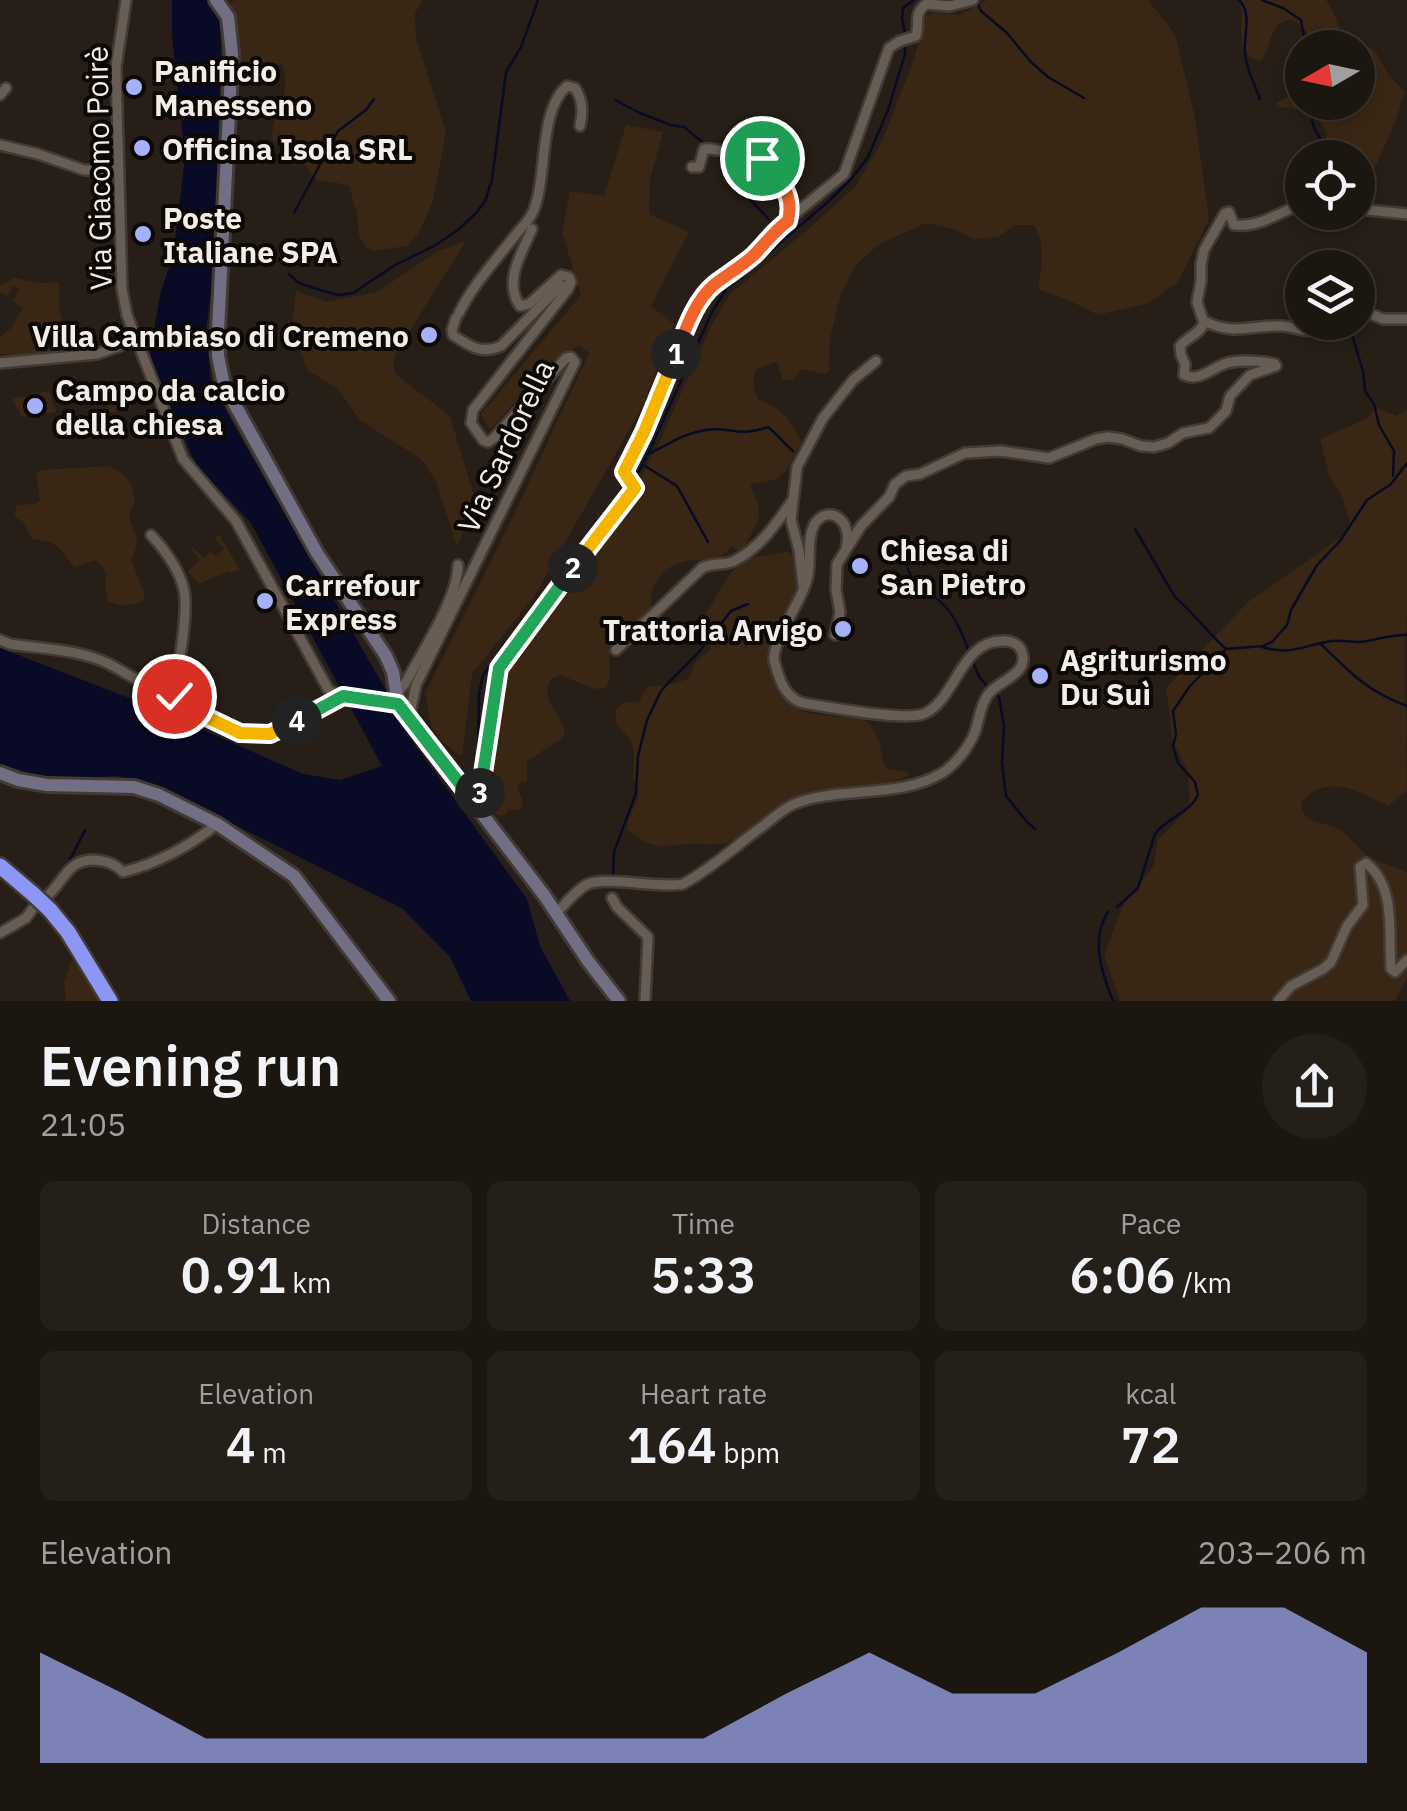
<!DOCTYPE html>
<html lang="en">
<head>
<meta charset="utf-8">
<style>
	body { margin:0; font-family:"IBM Plex Sans",sans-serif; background:#251f1a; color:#f1f3f6; height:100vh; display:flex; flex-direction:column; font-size:38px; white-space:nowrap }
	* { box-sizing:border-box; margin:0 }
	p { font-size:32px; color:#a09f9f }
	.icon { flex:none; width:55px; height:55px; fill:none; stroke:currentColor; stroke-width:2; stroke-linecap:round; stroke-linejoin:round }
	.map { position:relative; height:1001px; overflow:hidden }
	.panel { display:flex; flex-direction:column; background:#1c1611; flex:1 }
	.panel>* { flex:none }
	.needle { width:65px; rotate:261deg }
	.fabs { position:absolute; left:1285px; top:30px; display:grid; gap:20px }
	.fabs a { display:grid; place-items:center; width:90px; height:90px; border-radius:50%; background:#1c1611; box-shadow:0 5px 15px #0003,0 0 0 2px #3a3531; font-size:50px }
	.pin { position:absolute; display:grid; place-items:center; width:85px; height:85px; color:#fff; margin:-42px; border:5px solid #fff; border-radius:50%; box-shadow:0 2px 10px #0007 }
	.km { position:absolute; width:50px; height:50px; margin:-25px; border-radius:50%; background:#222; color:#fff; font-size:28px; line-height:50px; text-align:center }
	.round { display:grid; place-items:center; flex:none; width:105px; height:105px; border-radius:52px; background:#251f1a }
	.summary { display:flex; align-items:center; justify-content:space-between; height:170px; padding:0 40px }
	h1 { font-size:55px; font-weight:600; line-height:75px }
	.metrics { display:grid; grid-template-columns:repeat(3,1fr); gap:15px; height:170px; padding:10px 40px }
	.metrics div { display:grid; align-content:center; border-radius:15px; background:#251f1a; text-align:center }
	.metrics b { font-size:50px; font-weight:600 }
	.metrics small { font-size:28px; font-weight:400 }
	.metrics p { font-size:28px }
	.chart { height:280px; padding:20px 40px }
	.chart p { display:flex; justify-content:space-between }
	.chart svg { width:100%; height:180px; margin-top:10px; fill:#a6b1fc; opacity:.7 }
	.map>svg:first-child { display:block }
</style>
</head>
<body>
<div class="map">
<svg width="1407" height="1001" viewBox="0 0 1407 1001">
	<rect width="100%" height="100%" fill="#261e17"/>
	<g fill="#3a2614">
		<path d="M235,0H423L415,13L416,38L446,132L433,201L419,233L407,246L374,251L367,248L359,236L357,214L349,186L333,182L317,181L299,157L273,141C268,114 296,96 281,64L240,62L235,57L234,19L229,4Z"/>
		<path d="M987,0H1148L1175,34L1195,118L1209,219L1178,282L1149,303L1098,315L1068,300L1038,289C1042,264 1046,248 1034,225H1015L998,237L973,239L956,230L926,223L878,245L854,267L841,295L830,337L829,372L825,374L802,369L793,380H783L777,362L757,368C751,380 753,389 759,400C783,407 790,421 802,442C783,471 790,481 750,484C761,511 764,513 749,538C742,550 751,543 739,550L732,546C714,567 704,556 682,562C660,568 647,590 652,611C641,621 613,641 610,654C608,667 613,676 606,688L595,689L560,675L550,680C540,703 562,712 565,733L561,739L527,761V781L520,783L517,786L523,802L521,810H509L504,816L496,815L484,797L502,675L537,622L636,503L644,490L640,478L657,447L711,326L730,294L806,231L855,187L882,141L913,62L926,15L936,12L960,15Z"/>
		<path d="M1240,0H1326C1346,31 1333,38 1374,49L1389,75L1405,92L1395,123L1367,185L1362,201L1358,203V158L1324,157C1337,122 1309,109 1279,107L1276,103L1302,89V102H1358V48L1315,47C1308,31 1290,5 1274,31C1268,41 1269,52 1261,61C1232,58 1245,20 1240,0Z"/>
		<path d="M626,125L663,132L650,179L649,214L689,232L651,306L674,324L643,406L535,595L472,674L462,757L442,742L431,726L425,693L510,523L589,353L579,345L551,362L490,430L481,414L581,295L562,232L570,191L604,196Z"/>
		<path d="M466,241L394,356V373L450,416L476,503L457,546L436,481L421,459L360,420L338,389L307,370L292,326L296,291L327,302L377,292L438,251Z"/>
		<path d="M14,278L39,283L59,282V309L71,353L18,356L0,354V337L11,328L23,308L13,301L20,290L13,286L7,296L0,293V285Z"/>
		<path d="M125,381L132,408L109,413L102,384Z"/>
		<path d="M49,391L56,412L22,417L12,399Z"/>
		<path d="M1376,408L1396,416L1407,409V613L1405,650L1407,791L1388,806C1359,792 1326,772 1301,803L1303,812L1308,819L1340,829L1368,857L1407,872V977L1395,1001H1120L1104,955L1122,907L1153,867L1158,840L1187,810L1190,795L1187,770L1173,742L1166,688L1248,602L1344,535L1350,522L1342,496L1330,477L1320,439L1366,419Z"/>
		<path d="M109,466C126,474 136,484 134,504C123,522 137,527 137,544C137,545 132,558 131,560L145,595L144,600C133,606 119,607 108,601C101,585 114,574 95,560L74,567C60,548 57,541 32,539L23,522L14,516L17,505L35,504L40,501L36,473L40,470Z"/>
		<path d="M219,534L240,570L230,573L229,571L198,584L188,571L200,560L191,549L193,547L204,558L211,552L216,557L224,549L214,538Z"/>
		<path d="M788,551L795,557C797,567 800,577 798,587C793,615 766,637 772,667C781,714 805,714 846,717C854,717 862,717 868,723C879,732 881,753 885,766C892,773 902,767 910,775C878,790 837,783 803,794C773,804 755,838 724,843C711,846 698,842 685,844C657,847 651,849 628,830V821L639,795L633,778L634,752L630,739L615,723L616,709L623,703L640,701L643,692L650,686H663L689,679L695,662L711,649L713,640V631L705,615C721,593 726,565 756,557C767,554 777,555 788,551Z"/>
		<path d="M72,960L84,974L99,1001H66L64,982Z"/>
	</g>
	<path fill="#090a26" d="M172,0H218L221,42L215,265L206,329L211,382L234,425L387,692L397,716L415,745L527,899L540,946L570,1001H471L450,957L403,909L153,784L116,776L72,779L32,774L0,764V648L142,703L303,774L340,780L382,766L251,523L201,470L192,456L153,365L150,351L161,291L173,256L185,158L172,34Z"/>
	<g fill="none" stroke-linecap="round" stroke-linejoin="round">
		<g stroke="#090a26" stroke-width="2.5">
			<path d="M976,0L981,11L1007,33L1030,61L1048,77L1084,98"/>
			<path d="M1239,0C1253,13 1243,36 1245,53C1246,70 1255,84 1260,99"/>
			<path d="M1262,0L1283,8L1301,20L1306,48"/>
			<path d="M615,100L640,113L671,125L684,127L706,145"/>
			<path d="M1314,102C1306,126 1321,139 1334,158"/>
			<path d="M715,153L737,176L747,196L773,224"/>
			<path d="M294,213L338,131L366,110L374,99"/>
			<path d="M289,274L299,283L320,290L339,295L353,293L395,265L436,245L459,229L477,212L485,201L492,180L506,72L521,47L538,0"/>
			<path d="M1351,322L1352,335L1363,371L1365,391L1374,404L1379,425L1394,451L1393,476"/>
			<path d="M648,454C670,444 681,434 706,430C730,426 739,438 768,427C778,435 784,444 793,451"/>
			<path d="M645,466L677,486L708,542"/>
			<path d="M635,478L648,454L712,312L727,288L829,201L852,178L868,157L888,110L905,54V33L902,19L903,8L914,0"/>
			<path d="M1135,529L1175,597C1193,612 1207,632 1226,649"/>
			<path d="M907,566C915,591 928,589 944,605C957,619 964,638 970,655"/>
			<path d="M548,594L631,485"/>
			<path d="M1320,643C1349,672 1368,692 1407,706"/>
			<path d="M1262,647C1289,655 1300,647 1326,642C1337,639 1347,642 1358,642C1375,641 1390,634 1407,635"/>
			<path d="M973,663L980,678L990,689"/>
			<path d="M996,694L999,697L1004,726L1002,762L1006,796L1028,823L1035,829"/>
			<path d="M472,790L478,772L479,694L483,675L521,628"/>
			<path d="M66,868L85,830"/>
			<path d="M613,876L614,852L636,793L638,756L647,720L661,691L669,682L697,654L731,611L748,604"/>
			<path d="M1117,907L1138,888L1155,834C1167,817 1189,814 1198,795L1195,782L1178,763L1173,746L1176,734L1173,711L1190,686L1226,649L1263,646L1272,642L1287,625L1291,610L1317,565L1340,541L1367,500L1391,484L1407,463"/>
			<path d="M1108,912C1090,940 1102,973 1113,1001"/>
		</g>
		<g stroke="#413a35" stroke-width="14">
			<g id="minor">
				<path d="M0,95L6,88"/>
				<path d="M0,145L38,154L84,170H119"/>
				<path d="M692,167H699L704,149C712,148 717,151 726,151C736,152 744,148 754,149L785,188L791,204L788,221"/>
				<path d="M1358,209L1407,214"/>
				<path d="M532,229C522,253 503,281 520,306L529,304L561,275L569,277L571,282L568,289"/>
				<path d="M1358,309L1383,319H1407"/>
				<path d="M459,313C473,285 495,261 514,237C520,229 529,221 533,212C548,177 538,111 567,86L575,88C583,100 583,112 580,126"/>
				<path d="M1204,321C1234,336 1251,325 1282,326C1302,327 1306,338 1326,322"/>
				<path d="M0,363L97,354L137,340"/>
				<path d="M151,535C165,550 179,569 184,590C189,613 177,675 173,701"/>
				<path d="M803,585L799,550L791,520L797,467L823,418L853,380L876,361"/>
				<path d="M835,635L840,612L836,590L837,564L861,526L889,497L895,484L906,476L920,474L965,453L1001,451L1049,458L1096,439L1108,437L1122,439L1141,446L1154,447L1168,443L1183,433L1209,428L1226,411L1230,396L1250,375L1276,366L1275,364C1263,361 1245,360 1232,362C1214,364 1202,383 1184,375L1185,364L1181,355L1180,346C1187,337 1200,334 1204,323L1197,302L1201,281V264L1204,250L1225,213L1229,212L1234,225C1259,228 1280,212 1302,204"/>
				<path d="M0,640L10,644C43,649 78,649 109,664C149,684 225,743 270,734C291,730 320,708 338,697L328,689L236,521L183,459L127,315L122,289L116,67L126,0"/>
				<path d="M616,650L702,568C713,562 724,566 734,561C759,549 777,523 792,501"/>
				<path d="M396,693L405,684C421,653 458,598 458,565"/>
				<path d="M409,718L416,685L575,362L571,357L566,358L494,438L488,442L483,440L471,423L473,410L568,289L561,285L501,346C482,355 469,346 453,335L452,330L456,318"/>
				<path d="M477,806L483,782L491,709L499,668L525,630L635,488L624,472L644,432L690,320L701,301L713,285L731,275L756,253L775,230L844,174L889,48L900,41L916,36C920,23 913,14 926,4L950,6L973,0"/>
				<path d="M46,897C58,888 63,873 75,865C90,856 112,860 123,872C156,864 190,846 217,824"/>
				<path d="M612,898L617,907L648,937L645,1001"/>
				<path d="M556,914C565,904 574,892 586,885C605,875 657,889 683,884C711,869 737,845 763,826C773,818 783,809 794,804C839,786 900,799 942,773C956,764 969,747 975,732C979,720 980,707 987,696C996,681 1030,675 1022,652C1020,645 1012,641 1005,641C960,638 956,702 923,714C903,721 827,707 803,703C792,700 786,693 781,682C779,676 775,666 774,659C773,641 801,601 807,580C812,562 806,542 814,525C827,503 854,519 846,548"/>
				<path d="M0,933L26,918L34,907"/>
				<path d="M1278,1001L1291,986L1323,969L1331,962L1347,926L1363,905L1360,867L1366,863C1397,887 1388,935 1391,969L1395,972L1407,960"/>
			</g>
		</g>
		<g stroke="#413a35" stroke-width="16">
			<path id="tertiary" d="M338,697L398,704"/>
		</g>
		<g stroke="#413a35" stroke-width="18">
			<g id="secondary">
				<path d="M216,0L228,17L232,54L218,331V356L224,385L317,553L386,656L393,672L398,704L544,895L588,961L619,1001"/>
				<path d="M0,773L18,780L47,785L134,787L159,795L217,824L294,876L389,1001"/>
			</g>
		</g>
		<g stroke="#413a35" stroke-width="20">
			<g id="motorway">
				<path d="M0,866L33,894"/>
				<path d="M50,910L68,932L110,1001"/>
			</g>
		</g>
		<use href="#minor" stroke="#675d54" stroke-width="9"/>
		<use href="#tertiary" stroke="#675d54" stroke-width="11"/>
		<use href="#secondary" stroke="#726e83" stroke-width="12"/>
		<use href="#motorway" stroke="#8b97f2" stroke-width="15"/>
		<g stroke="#413a35" stroke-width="20" stroke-linecap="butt">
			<path id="motorway-bridge" d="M33,894L50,910"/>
		</g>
		<use href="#motorway-bridge" stroke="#8b97f2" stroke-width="15"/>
	</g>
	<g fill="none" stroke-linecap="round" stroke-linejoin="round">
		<g stroke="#fff" stroke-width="20">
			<path id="split-1" d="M676,354C685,331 695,300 715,284C728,274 742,266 754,255C766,243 774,231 788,221C795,191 778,181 762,158"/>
		</g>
		<g stroke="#fff" stroke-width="20">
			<path id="split-2" d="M573,568L635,488L624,472L644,432L676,354"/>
		</g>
		<g stroke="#fff" stroke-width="20">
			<path id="split-3" d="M480,793L499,668L573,568"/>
		</g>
		<g stroke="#fff" stroke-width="20">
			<path id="split-4" d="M297,721L343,696L398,704L477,806L480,793"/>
		</g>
		<g stroke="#fff" stroke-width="20">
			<path id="split-5" d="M174,696L173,701L240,733L270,734L297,721"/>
		</g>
		<use href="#split-1" stroke="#f0652b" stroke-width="12"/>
		<use href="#split-2" stroke="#f5b400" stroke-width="12"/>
		<use href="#split-3" stroke="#22a559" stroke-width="12"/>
		<use href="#split-4" stroke="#22a559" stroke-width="12"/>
		<use href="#split-5" stroke="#f5b400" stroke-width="12"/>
	</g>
	<g fill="#a6b1fc" stroke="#0c0806" stroke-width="4">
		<circle cx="134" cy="87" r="10"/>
		<circle cx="142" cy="148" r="10"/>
		<circle cx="143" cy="234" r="10"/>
		<circle cx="429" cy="335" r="10"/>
		<circle cx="35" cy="406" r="10"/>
		<circle cx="860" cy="566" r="10"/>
		<circle cx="265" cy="601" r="10"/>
		<circle cx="843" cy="629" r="10"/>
		<circle cx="1040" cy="676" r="10"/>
	</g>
	<g text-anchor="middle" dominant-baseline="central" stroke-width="8" stroke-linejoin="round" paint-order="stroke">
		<g font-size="30" font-weight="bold" fill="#f3ede8" stroke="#0c0806" text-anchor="start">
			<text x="154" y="70">Panificio<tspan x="154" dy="34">Manesseno</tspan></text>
			<text x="162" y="148">Officina Isola SRL</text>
			<text x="163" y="217">Poste<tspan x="163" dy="34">Italiane SPA</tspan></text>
			<text x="409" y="335" text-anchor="end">Villa Cambiaso di Cremeno</text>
			<text x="55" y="389">Campo da calcio<tspan x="55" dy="34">della chiesa</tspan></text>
			<text x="880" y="549">Chiesa di<tspan x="880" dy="34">San Pietro</tspan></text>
			<text x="285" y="584">Carrefour<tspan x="285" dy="34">Express</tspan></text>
			<text x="823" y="629" text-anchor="end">Trattoria Arvigo</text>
			<text x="1060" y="659">Agriturismo<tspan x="1060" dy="34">Du Suì</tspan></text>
		</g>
		<g font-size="30" fill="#f3ede8" stroke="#0c0806">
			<text transform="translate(98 168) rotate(-91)">Via Giacomo Poirè</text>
			<text transform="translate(505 446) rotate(-65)">Via Sardorella</text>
		</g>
	</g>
</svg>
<div class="fabs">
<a><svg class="needle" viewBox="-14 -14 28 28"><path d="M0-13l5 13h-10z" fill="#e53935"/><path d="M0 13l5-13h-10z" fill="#a09f9f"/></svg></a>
<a><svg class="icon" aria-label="locate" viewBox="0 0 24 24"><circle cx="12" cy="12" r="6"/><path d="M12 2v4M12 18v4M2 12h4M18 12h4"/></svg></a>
<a><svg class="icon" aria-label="layers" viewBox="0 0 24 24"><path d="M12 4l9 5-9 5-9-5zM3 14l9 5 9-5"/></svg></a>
</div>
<div class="pin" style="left:762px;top:158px;background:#1e9e55"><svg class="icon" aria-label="arrive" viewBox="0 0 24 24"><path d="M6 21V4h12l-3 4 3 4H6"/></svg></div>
<div class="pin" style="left:174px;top:696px;background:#d93025"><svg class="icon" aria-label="check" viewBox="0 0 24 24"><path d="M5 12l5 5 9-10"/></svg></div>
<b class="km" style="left:676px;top:354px">1</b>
<b class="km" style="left:573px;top:568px">2</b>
<b class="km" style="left:480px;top:793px">3</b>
<b class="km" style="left:297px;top:721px">4</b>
</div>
<section class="panel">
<div class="summary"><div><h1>Evening run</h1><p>21:05</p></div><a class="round"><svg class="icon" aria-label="share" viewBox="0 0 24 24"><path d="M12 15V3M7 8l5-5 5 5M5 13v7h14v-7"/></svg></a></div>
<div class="metrics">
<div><p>Distance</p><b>0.91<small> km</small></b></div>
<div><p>Time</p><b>5:33</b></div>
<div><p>Pace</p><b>6:06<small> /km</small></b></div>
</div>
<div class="metrics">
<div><p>Elevation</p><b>4<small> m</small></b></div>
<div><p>Heart rate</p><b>164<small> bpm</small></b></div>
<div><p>kcal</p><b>72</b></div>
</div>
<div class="chart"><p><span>Elevation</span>203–206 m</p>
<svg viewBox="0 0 160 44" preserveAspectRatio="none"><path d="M0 44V17L10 27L20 38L30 38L40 38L50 38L60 38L70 38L80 38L90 27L100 17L110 27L120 27L130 17L140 6L150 6L160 17V44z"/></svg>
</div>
</section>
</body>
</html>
